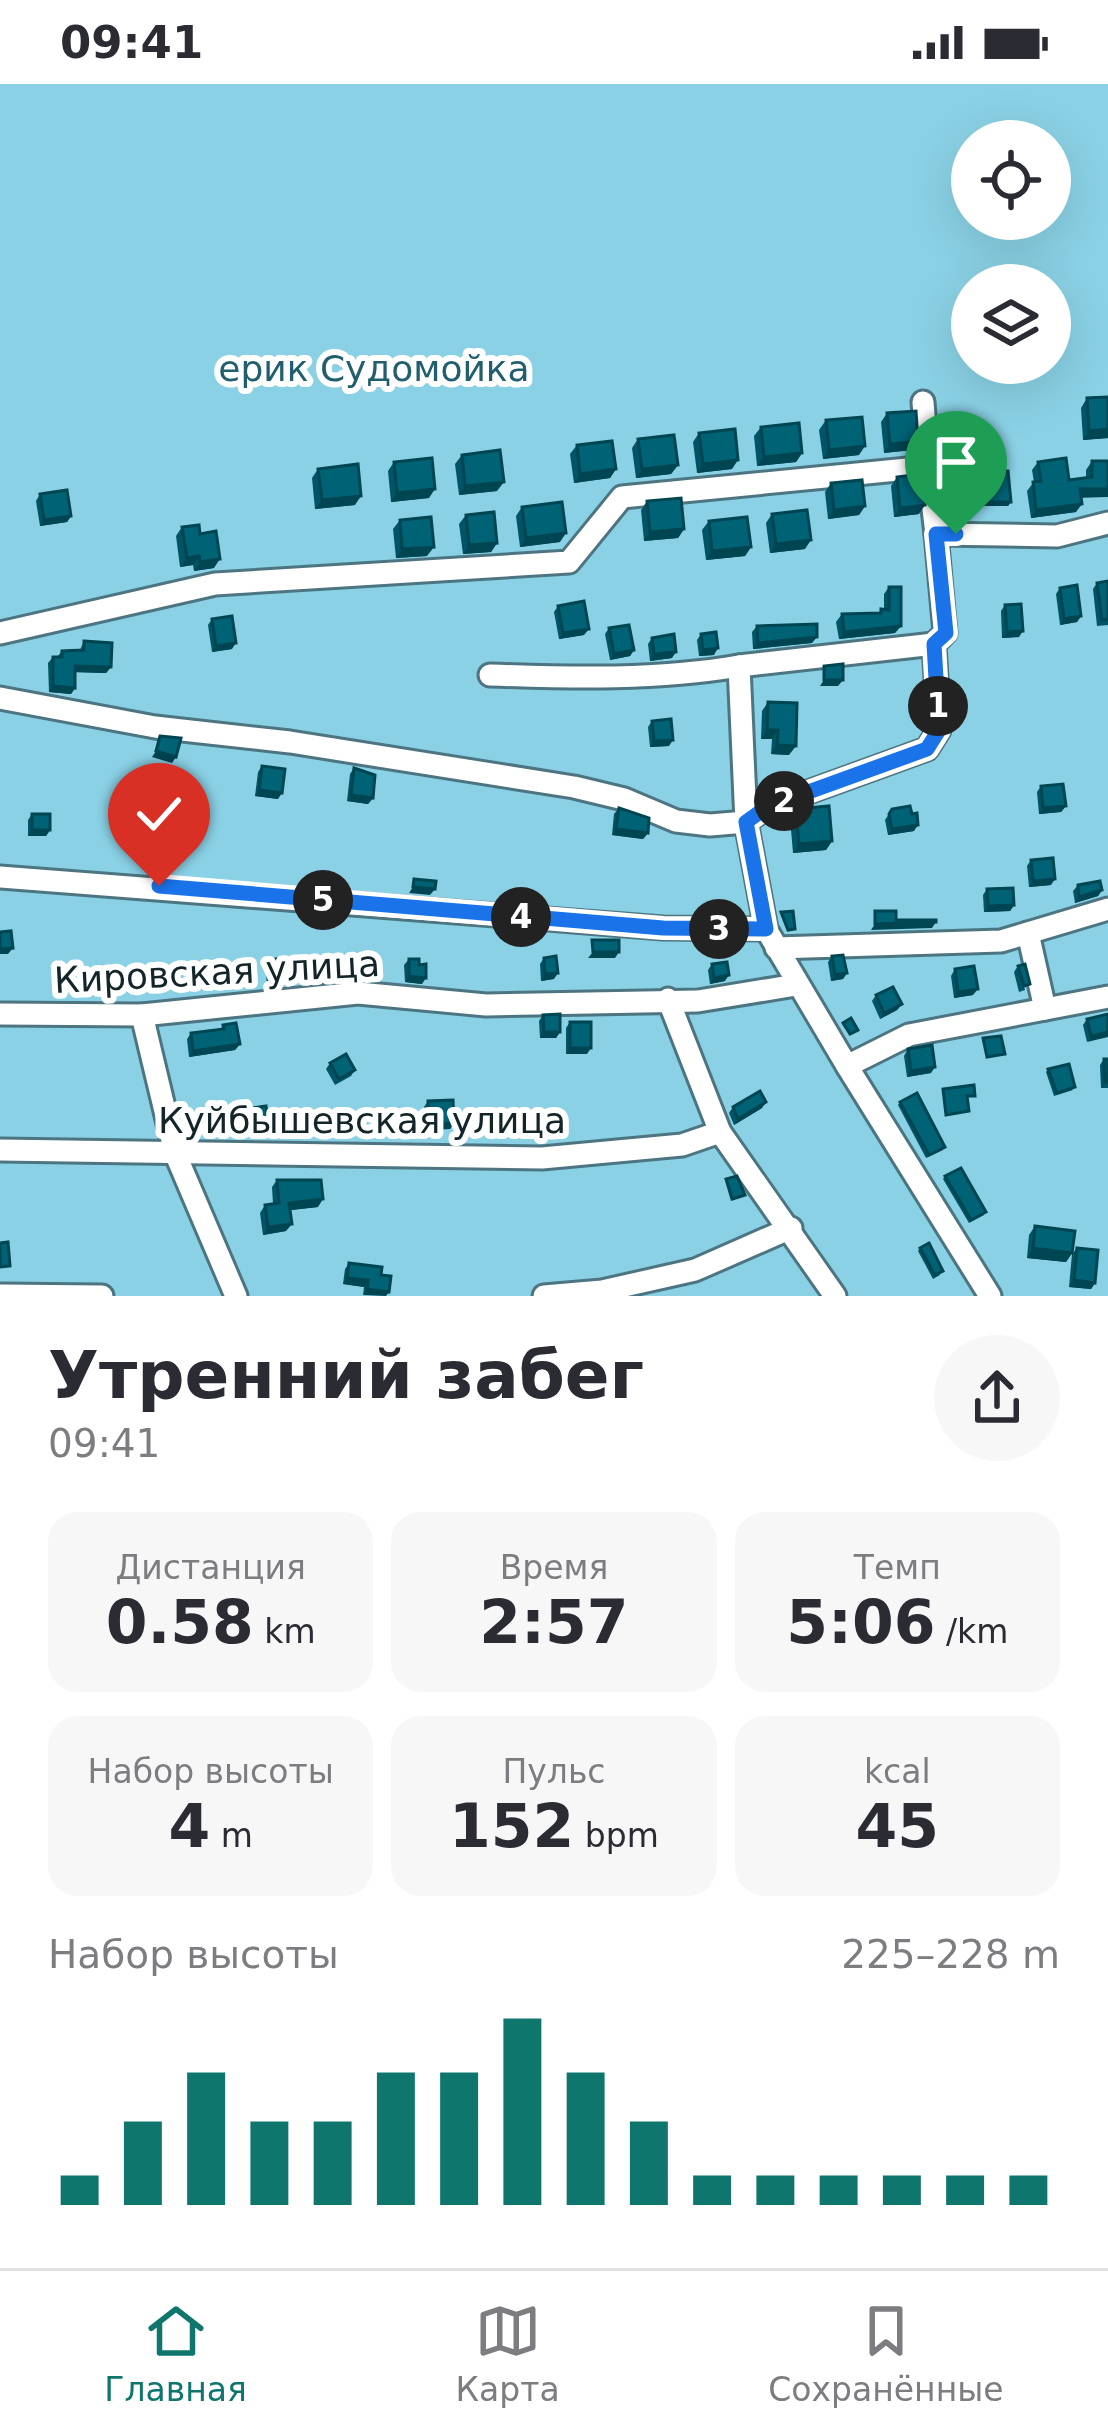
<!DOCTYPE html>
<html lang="ru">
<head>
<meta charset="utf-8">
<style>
	body { margin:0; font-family:"DejaVu Sans",sans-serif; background:#f7f7f7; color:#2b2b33; height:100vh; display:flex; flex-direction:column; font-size:45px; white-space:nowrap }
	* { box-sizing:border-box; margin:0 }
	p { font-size:39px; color:#7c7c81 }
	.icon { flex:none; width:66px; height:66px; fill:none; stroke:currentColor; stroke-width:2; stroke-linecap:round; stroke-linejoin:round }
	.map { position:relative; height:1212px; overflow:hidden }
	.panel { display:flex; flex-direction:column; background:#fff; flex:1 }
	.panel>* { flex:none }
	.fabs { position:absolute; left:951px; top:36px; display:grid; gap:24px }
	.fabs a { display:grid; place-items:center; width:120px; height:120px; border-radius:50%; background:#fff; box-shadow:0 12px 48px #0002; font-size:60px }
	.pin { position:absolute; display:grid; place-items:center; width:102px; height:102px; color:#fff; margin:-123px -51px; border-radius:50% 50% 50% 0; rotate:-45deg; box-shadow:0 0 12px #0007 }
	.pin .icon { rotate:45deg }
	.km { position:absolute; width:60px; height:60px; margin:-30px; border-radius:50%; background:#222; color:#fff; font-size:33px; line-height:60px; text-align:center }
	.round { display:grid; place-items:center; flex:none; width:126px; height:126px; border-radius:63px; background:#f7f7f7 }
	.overview { display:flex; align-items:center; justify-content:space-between; height:204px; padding:0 48px }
	h1 { font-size:66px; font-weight:700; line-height:90px }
	.figures { display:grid; grid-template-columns:repeat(3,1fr); gap:18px; height:204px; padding:12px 48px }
	.figures div { display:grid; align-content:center; border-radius:30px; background:#f7f7f7; text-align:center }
	.figures b { font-size:60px; font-weight:700 }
	.figures small { font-size:33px; font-weight:400 }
	.figures p { font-size:33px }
	.chart { height:336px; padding:24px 48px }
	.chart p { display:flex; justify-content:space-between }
	.chart svg { width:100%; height:216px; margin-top:12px; stroke:#0f766e; stroke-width:6 }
	.status { display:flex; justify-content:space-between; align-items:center; height:84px; padding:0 60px; background:#fff; direction:ltr }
	.status svg { height:33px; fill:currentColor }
	.menu { display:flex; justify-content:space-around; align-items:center; height:168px; border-top:3px solid #e1e1e2; background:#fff; font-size:33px; color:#7c7c81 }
	.menu a { display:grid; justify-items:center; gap:6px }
	.menu .selected { color:#0f766e }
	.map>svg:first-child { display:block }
</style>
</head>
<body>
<div class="status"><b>09:41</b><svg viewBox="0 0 49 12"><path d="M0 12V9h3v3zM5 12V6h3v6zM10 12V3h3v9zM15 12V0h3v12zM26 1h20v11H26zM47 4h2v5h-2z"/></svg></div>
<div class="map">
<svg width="1108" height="1212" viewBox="0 0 1108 1212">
	<rect width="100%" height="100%" fill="#f0f8fb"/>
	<path fill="#8ad1e5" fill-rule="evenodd" d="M0,0H1108V1212H0ZM972,57H1050V135H972ZM972,201H1050V279H972Z"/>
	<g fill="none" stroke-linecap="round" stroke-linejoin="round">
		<g stroke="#4c7581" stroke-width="27">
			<g id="minor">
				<path d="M928,383L936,450"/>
				<path d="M0,549L215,500L569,478L622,413L928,383L923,318"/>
				<path d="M934,560L945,549L936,450L1057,452L1108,439"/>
				<path d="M739,582L934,560L939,646L927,665L767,723L746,738L766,845L847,982"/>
				<path d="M0,614L155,643L290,658L574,703L624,715L676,737L710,741L746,738L739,582C657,596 574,594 490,591"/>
				<path d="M0,793L663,844L766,845"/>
				<path d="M1028,849L1045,925"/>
				<path d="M776,864L1001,857L1108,825"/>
				<path d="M668,915L720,1048L835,1212"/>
				<path d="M0,930L142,931L358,909L486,921L698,917L796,901"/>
				<path d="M142,931L175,1069L236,1212"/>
				<path d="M0,1066L542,1074L682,1061L720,1048"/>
				<path d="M0,1211L102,1212"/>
				<path d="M544,1212L602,1207L695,1186L791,1144"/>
				<path d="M990,1212L847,982L909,951L1108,913"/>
			</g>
		</g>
		<use href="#minor" stroke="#fff" stroke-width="21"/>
	</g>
	<g fill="#005465">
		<path d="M1087,314L1108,354L1083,356L1081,324Z"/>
		<path d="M887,329L912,366L884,369L881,338Z"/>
		<path d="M826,336L859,371L823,375L819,346Z"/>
		<path d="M761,343L802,369L796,378L757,382L754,352Z"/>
		<path d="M699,349L732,385L697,389L693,358Z"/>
		<path d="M638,355L678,381L671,390L636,394L632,364Z"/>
		<path d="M577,361L616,385L610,394L574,399L570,370Z"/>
		<path d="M462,371L497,407L459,411L455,380Z"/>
		<path d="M1092,377H1108L1081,413L1076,428L1031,434L1027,407L1034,398L1032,386L1038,378L1069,396L1086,394V386Z"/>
		<path d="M394,378L429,414L391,418L388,387Z"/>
		<path d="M318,385L355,421L315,425L312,394Z"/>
		<path d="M962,388L1011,418L1008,422H962L959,392Z"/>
		<path d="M897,393L919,430L894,433L891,402Z"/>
		<path d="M831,399L865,422L859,431L828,435L825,408Z"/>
		<path d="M40,410L71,432L67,438L40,442L36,417Z"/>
		<path d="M647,417L684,445L678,454L644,457L641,426Z"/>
		<path d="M522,423L560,458L520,463L516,432Z"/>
		<path d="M772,430L805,465L770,469L766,439Z"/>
		<path d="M466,431L497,459L491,468L463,470L459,440Z"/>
		<path d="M400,436L427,472L396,474L393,445Z"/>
		<path d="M709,437L751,463L745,472L706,476L702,446Z"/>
		<path d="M182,443L200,450L214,484L194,487L193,481L180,483L176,452Z"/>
		<path d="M1108,497V541L1097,542L1093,505L1097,499Z"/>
		<path d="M889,503L901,542L895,549L839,555L836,538L842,530H878L881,525H884V510Z"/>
		<path d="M1060,504L1081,532L1077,538L1060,541L1056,510Z"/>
		<path d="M1005,521L1019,553L1002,554L1001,527Z"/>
		<path d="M558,522L584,551L559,555L554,528Z"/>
		<path d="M212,535L232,565L212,568L208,541Z"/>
		<path d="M757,542L812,559L753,565L752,548Z"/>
		<path d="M609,544L634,566L630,572L610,576L605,550Z"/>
		<path d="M701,550L714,571L699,572L697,556Z"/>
		<path d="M652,554L672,574L650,577L648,560Z"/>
		<path d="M84,557L111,583L106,589L75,588V604L71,610L49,608L48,579L53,573H57L62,567L80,566Z"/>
		<path d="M768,618L789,671L771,670L772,655H761L762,627Z"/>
		<path d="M652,637L669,662L650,663L648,643Z"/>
		<path d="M262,682L278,715L255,712L258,688Z"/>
		<path d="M354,684L373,714L368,720L347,717L350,690Z"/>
		<path d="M1041,702L1066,722L1061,728L1039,730L1037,708Z"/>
		<path d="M619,724L648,749L643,755L612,751L614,730Z"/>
		<path d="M796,725L832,757L826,766L793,769L790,734Z"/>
		<path d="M892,725L914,747L888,751L885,736Z"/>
		<path d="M32,730L50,746L46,752H28V736Z"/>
		<path d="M1031,776L1051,801L1029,803L1027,782Z"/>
		<path d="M1078,801L1102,806L1098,812L1075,819L1073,807Z"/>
		<path d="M987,805L1014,821L1010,827L984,828L983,811Z"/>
		<path d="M832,872L847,889L843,895L831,897L828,878Z"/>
		<path d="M544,874L554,895L541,897L540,880Z"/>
		<path d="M409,875L422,900L405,898L404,881Z"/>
		<path d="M269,876L286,892L282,898L267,900L265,882Z"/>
		<path d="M712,880L725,897L710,900L708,886Z"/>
		<path d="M1018,882L1025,906L1019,908L1014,888Z"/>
		<path d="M955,885L973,911L954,914L951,892Z"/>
		<path d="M876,911L902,920L897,926L880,935L872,917Z"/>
		<path d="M1108,930L1087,958L1083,941L1087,935Z"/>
		<path d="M543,931L560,948L556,954H540L539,937Z"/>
		<path d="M570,938L587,970H566V944Z"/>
		<path d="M223,941L240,960L235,966L189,973L187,955L191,949L220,946Z"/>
		<path d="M908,965L931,989L907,993L904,972Z"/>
		<path d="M1104,975H1108V1004H1101L1100,981Z"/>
		<path d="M330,979L355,986L351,992L335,1001L326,985Z"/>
		<path d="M1048,985L1073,1006L1054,1012L1046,988Z"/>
		<path d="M428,1017L454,1039L450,1045L425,1046L424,1023Z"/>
		<path d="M900,1018L943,1066L926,1074L898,1021Z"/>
		<path d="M733,1023L762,1024L734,1041L729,1029Z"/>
		<path d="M240,1026L264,1044L238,1048L235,1032Z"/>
		<path d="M945,1092L984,1131L969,1139L943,1095Z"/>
		<path d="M277,1096L318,1123L290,1126L286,1147L263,1151L260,1129L265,1121L273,1120L272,1103Z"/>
		<path d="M1035,1142L1072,1169L1066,1178L1027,1174L1029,1151Z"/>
		<path d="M920,1164L940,1191L933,1195L918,1167Z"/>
		<path d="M1077,1164L1095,1199L1091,1205L1069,1203L1072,1170Z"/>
		<path d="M349,1179L381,1191L363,1211L364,1203L343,1200L345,1185Z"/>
	</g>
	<g fill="#004552">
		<path d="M1108,345V354L1083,356L1089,347Z"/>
		<path d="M918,357L912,366L884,369L890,360Z"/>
		<path d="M865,362L859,371L823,375L829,366Z"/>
		<path d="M802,369L796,378L757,382L764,373Z"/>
		<path d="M738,376L732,385L697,389L703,380Z"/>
		<path d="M678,381L671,390L636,394L642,385Z"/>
		<path d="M616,385L610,394L574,399L580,390Z"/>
		<path d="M504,398L497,407L459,411L465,402Z"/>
		<path d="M435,405L429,414L391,418L397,409Z"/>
		<path d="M1080,405H1108V413L1074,414Z"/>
		<path d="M361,412L355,421L315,425L322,416Z"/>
		<path d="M965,418H1011L1008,422H962Z"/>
		<path d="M1082,420L1076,428L1031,434L1036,426Z"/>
		<path d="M925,421L919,430L894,433L900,424Z"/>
		<path d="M865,422L859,431L828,435L834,426Z"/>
		<path d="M71,432L67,438L40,442L44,436Z"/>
		<path d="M684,445L678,454L644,457L650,448Z"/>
		<path d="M566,449L560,458L520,463L526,454Z"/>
		<path d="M811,456L805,465L770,469L776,460Z"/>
		<path d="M497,459L491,468L463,470L469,461Z"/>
		<path d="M434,463L427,472L396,474L402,465Z"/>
		<path d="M751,463L745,472L706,476L712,467Z"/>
		<path d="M199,472L193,481L180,483L187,474Z"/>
		<path d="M220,475L214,484L194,487L200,478Z"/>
		<path d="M1081,532L1077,538L1060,541L1064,535Z"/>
		<path d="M901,542L895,549L839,555L844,548Z"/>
		<path d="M589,545L584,551L559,555L563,549Z"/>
		<path d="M1023,547L1019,553L1002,554L1007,548Z"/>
		<path d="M817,553L812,559L753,565L758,559Z"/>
		<path d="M236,559L232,565L212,568L216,562Z"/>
		<path d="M718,564L714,571L699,572L703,566Z"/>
		<path d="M634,566L630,572L610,576L614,570Z"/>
		<path d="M676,568L672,574L650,577L654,570Z"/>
		<path d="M75,582L111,583L106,589L70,588Z"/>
		<path d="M824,596H843L838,602H820Z"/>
		<path d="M53,602L75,604L71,610L49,608Z"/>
		<path d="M767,646H778L772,655H761Z"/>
		<path d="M673,656L669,662L650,663L654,657Z"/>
		<path d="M777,661L796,662L789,671L771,670Z"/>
		<path d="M156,667L176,673L172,679L152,673Z"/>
		<path d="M259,706L282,709L278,715L255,712Z"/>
		<path d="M351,711L373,714L368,720L347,717Z"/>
		<path d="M1066,722L1061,728L1039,730L1043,724Z"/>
		<path d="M918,741L914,747L888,751L892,745Z"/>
		<path d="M616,745L648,749L643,755L612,751Z"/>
		<path d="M32,746H50L46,752H28Z"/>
		<path d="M832,757L826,766L793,769L799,760Z"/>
		<path d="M1055,795L1051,801L1029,803L1033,797Z"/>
		<path d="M413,803L435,805L430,811L409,809Z"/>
		<path d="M1102,806L1098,812L1075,819L1079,813Z"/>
		<path d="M1014,821L1010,827L984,828L988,822Z"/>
		<path d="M936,838L932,844L871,846L875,840Z"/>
		<path d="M13,864L8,870H0V865Z"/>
		<path d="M593,868H619L615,874H588Z"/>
		<path d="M558,889L554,895L541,897L545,890Z"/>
		<path d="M847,889L843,895L831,897L835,891Z"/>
		<path d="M729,891L725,897L710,900L714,894Z"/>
		<path d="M286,892L282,898L267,900L272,894Z"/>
		<path d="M409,892L426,894L422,900L405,898Z"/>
		<path d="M978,905L973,911L954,914L958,908Z"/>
		<path d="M902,920L897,926L880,935L884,929Z"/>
		<path d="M544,948H560L556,954H540Z"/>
		<path d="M1108,948V953L1087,958L1091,952Z"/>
		<path d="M240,960L235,966L189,973L193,967Z"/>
		<path d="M570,964H591L587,970H566Z"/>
		<path d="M935,983L931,989L907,993L911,987Z"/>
		<path d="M766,1018L762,1024L734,1041L738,1035Z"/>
		<path d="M268,1038L264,1044L238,1048L242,1042Z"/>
		<path d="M454,1039L450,1045L425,1046L429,1040Z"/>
		<path d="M323,1115L318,1123L283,1127L289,1119Z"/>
		<path d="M292,1140L286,1147L263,1151L268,1143Z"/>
		<path d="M1033,1164L1072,1169L1066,1178L1027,1174Z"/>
		<path d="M347,1194L368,1196L364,1203L343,1200Z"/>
		<path d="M1074,1196L1095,1199L1091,1205L1069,1203Z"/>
		<path d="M367,1205L389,1208L386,1212L363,1211Z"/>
	</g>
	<g fill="#006275" stroke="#004552" stroke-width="3">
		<path d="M1108,313V345L1089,347L1087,314Z"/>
		<path d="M916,327L918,357L890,360L887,329Z"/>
		<path d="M862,333L865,362L829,366L826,336Z"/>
		<path d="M799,339L802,369L764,373L761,343Z"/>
		<path d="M735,345L738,376L703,380L699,349Z"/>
		<path d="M674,351L678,381L642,385L638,355Z"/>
		<path d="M612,357L616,385L580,390L577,361Z"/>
		<path d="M500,366L504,398L465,402L462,371Z"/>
		<path d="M432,374L435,405L397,409L394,378Z"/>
		<path d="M1066,374L1069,396L1092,393V377H1108V405H1080L1082,420L1036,426L1033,398L1041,397L1038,378Z"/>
		<path d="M358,380L361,412L322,416L318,385Z"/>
		<path d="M1008,387L1011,418H965L962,388Z"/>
		<path d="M921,390L925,421L900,424L897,393Z"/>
		<path d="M862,396L865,422L834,426L831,399Z"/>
		<path d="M67,406L71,432L44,436L40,410Z"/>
		<path d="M681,414L684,445L650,448L647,417Z"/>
		<path d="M562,418L566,449L526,454L522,423Z"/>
		<path d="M807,426L811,456L776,460L772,430Z"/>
		<path d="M494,428L497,459L469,461L466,431Z"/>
		<path d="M431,433L434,463L402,465L400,436Z"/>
		<path d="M747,433L751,463L712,467L709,437Z"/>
		<path d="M199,441L200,450L216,447L220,475L200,478L199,472L187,474L182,443Z"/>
		<path d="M1108,497V535L1102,536L1097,499Z"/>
		<path d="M1077,501L1081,532L1064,535L1060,504Z"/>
		<path d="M889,503H901V542L844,548L842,530L881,529V525L889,526Z"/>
		<path d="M584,517L589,545L563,549L558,522Z"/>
		<path d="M1021,520L1023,547L1007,548L1005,521Z"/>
		<path d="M232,532L236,559L216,562L212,535Z"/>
		<path d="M817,540V553L758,559L757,542Z"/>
		<path d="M629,541L634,566L614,570L609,544Z"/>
		<path d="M716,548L718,564L703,566L701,550Z"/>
		<path d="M674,550L676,568L654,570L652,554Z"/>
		<path d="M84,557L112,559L111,583L75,582V604L53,602V573H62V567L84,566Z"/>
		<path d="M843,580V596H824V582Z"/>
		<path d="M768,618L797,619L796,662L777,661L778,646H767Z"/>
		<path d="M671,635L673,656L654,657L652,637Z"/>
		<path d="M160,652L181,654L176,673L156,667Z"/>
		<path d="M262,682L285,685L282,709L259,706Z"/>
		<path d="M354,684L375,691L373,714L351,711Z"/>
		<path d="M1063,700L1066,722L1043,724L1041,702Z"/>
		<path d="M829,722L832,757L799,760L796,725Z"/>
		<path d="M910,722L912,730L917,729L918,741L892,745L889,730L892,725Z"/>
		<path d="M619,724L649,734L648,749L616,745Z"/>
		<rect x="32" y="730" width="18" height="16"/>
		<path d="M1053,774L1055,795L1033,797L1031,776Z"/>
		<path d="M414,795L436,797L435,805L413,803Z"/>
		<path d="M1100,797L1102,806L1079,813L1078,801Z"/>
		<path d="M1013,804L1014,821L988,822L987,805Z"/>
		<path d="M793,827L795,845L788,846L781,828Z"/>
		<path d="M875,827H896V836H936V838L875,840Z"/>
		<path d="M11,847L13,864L0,865V848Z"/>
		<path d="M592,856H619V868H593Z"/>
		<path d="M843,871L847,889L835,891L832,872Z"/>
		<path d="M365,872L368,891H357L355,874Z"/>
		<path d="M556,872L558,889L545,890L544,874Z"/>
		<path d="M283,874L286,892L272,894L269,876Z"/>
		<path d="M409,875H419V881L426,880V894L409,892Z"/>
		<path d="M727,878L729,891L714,894L712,880Z"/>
		<path d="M1025,880L1030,900L1024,902L1018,882Z"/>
		<path d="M974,882L978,905L958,908L955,885Z"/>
		<path d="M893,903L902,920L884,929L876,911Z"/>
		<path d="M560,930V948H544L543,931Z"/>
		<path d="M1108,930V948L1091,952L1087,935Z"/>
		<path d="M851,934L858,946L850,950L843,939Z"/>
		<rect x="570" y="938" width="21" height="26"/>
		<path d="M236,939L240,960L193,967L191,949L224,945L223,941Z"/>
		<path d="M1001,952L1005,970L987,973L983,954Z"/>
		<path d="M932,961L935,983L911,987L908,965Z"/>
		<path d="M346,970L355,986L339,995L330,979Z"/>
		<path d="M1104,975H1108V998H1105Z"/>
		<path d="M1069,980L1075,1003L1057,1009L1048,985Z"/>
		<path d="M974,1001L975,1012H967L969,1027L946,1031L943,1005Z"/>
		<path d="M760,1007L766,1018L738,1035L733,1023Z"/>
		<path d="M917,1009L945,1063L929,1071L900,1018Z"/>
		<path d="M453,1016L454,1039L429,1040L428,1017Z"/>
		<path d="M266,1022L268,1038L242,1042L240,1026Z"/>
		<path d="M961,1084L986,1128L971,1136L945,1092Z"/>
		<path d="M737,1092L745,1111L732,1115L726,1095Z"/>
		<path d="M277,1096H321L323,1115L289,1119L292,1140L268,1143L265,1121L279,1119Z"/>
		<path d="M1035,1142L1075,1147L1072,1169L1033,1164Z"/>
		<path d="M8,1158L10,1182L0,1183V1159Z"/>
		<path d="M929,1159L943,1187L935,1191L920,1164Z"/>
		<path d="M1077,1164L1098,1166L1095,1199L1074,1196Z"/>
		<path d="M349,1179L382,1183L381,1191L391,1192L389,1208L367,1205L368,1196L347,1194Z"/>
	</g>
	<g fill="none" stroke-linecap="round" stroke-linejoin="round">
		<g stroke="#fff" stroke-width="24">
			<path id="route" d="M159,802L663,844L766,845L746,738L767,723L927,665L939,646L934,560L946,549L936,450H956"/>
		</g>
		<use href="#route" stroke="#1a73e8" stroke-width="15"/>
	</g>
	<g text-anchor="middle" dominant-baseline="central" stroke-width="12" stroke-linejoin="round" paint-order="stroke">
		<g font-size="36" fill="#215f6f" stroke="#fff">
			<text x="374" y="284">ерик Судомойка</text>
		</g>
		<g font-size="36" fill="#132529" stroke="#fff">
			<text transform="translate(217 888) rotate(-3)">Кировская улица</text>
			<text x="362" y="1036">Куйбышевская улица</text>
		</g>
	</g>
</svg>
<div class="fabs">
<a><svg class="icon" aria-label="locate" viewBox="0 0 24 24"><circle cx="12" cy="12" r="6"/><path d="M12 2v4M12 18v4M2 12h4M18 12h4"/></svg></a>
<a><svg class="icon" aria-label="layers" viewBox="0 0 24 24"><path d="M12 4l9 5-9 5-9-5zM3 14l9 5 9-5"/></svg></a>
</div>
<div class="pin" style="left:956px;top:450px;background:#1e9e55"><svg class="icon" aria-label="arrive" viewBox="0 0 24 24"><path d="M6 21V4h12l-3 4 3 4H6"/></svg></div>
<div class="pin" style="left:159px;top:802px;background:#d93025"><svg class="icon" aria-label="check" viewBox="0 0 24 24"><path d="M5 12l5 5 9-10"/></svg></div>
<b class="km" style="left:938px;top:622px">1</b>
<b class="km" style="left:784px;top:717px">2</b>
<b class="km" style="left:719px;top:845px">3</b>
<b class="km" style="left:521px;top:833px">4</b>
<b class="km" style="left:323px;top:816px">5</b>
</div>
<section class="panel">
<div class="overview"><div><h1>Утренний забег</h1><p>09:41</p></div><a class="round"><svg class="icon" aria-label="share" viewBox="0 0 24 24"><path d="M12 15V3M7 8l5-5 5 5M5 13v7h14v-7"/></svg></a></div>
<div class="figures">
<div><p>Дистанция</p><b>0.58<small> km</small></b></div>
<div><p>Время</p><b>2:57</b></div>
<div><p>Темп</p><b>5:06<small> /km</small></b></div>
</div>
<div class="figures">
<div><p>Набор высоты</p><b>4<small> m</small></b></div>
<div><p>Пульс</p><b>152<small> bpm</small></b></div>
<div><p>kcal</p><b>45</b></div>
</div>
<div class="chart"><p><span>Набор высоты</span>225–228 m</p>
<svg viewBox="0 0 160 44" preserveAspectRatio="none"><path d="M5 44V38M15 44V27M25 44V17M35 44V27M45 44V27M55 44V17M65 44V17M75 44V6M85 44V17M95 44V27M105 44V38M115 44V38M125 44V38M135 44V38M145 44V38M155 44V38"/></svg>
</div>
</section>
<nav class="menu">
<a class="selected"><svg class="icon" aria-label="home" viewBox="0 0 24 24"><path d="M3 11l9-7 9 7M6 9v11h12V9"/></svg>Главная</a>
<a><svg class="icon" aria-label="map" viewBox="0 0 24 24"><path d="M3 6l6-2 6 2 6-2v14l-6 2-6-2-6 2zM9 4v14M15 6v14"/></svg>Карта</a>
<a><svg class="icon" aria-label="saved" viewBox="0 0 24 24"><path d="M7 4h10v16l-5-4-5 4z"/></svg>Сохранённые</a>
</nav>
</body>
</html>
